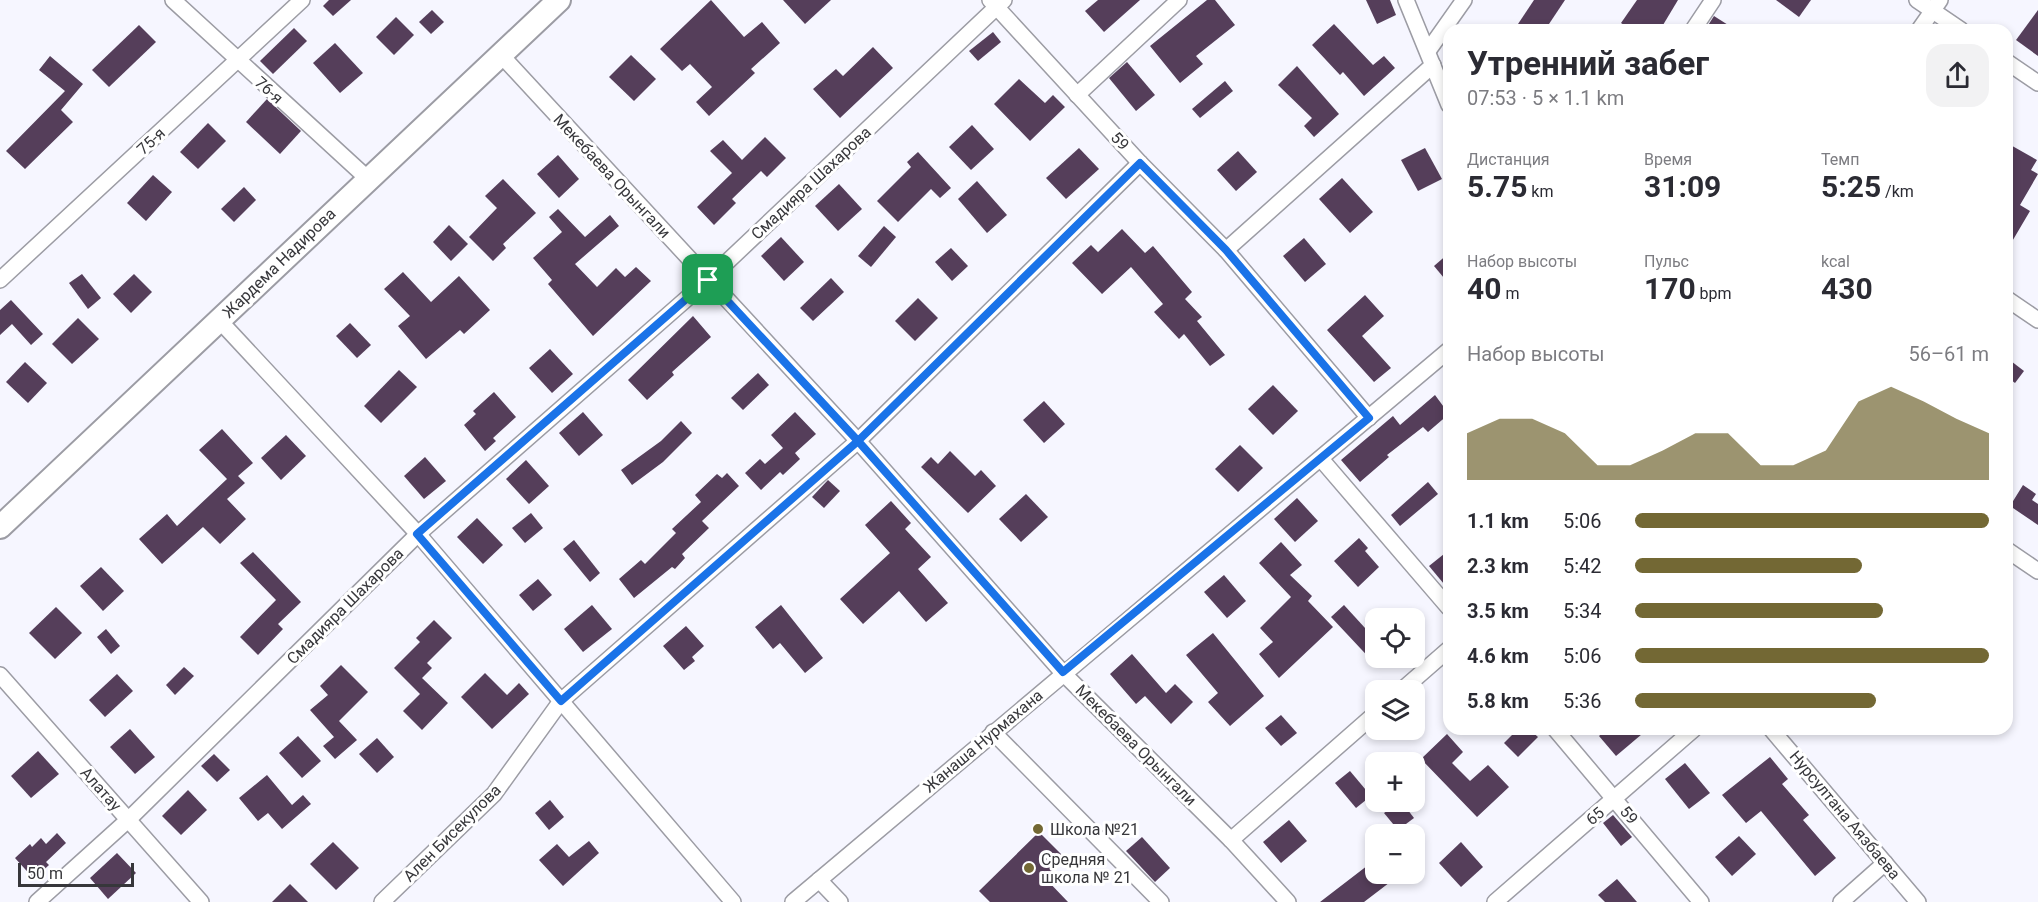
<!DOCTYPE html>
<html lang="ru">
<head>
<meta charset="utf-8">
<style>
	body { margin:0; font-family:Roboto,sans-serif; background:#f2f2f3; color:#2b2b33; height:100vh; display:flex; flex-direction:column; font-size:22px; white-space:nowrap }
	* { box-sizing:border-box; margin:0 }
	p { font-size:20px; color:#7c7c81 }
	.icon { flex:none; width:33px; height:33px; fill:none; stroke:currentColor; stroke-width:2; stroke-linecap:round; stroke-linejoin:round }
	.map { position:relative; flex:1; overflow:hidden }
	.details { position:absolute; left:1443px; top:24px; width:570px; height:711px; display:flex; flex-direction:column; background:#fff; border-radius:18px; box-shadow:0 3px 9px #0003 }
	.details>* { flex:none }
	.fabs { position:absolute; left:1365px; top:608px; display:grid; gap:12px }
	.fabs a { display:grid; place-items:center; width:60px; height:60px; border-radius:12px; background:#fff; box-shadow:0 3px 9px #0003; font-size:30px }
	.scale { position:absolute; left:18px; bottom:15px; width:116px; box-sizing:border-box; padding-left:6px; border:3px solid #37373b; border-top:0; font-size:16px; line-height:21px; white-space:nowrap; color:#37373b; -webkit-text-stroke:4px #fff; paint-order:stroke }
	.pin { position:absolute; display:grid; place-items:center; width:51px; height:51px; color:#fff; margin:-26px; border-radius:12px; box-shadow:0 3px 9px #0006 }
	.round { display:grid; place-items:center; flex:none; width:63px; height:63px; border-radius:18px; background:#f2f2f3 }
	.head { display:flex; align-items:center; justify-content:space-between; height:102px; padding:0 24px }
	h1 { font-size:33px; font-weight:700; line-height:45px }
	.figures { display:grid; grid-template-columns:repeat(3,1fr); gap:9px; height:102px; padding:6px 24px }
	.figures div { display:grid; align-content:center }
	.figures b { font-size:30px; font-weight:700 }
	.figures small { font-size:16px; font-weight:400 }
	.figures p { font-size:16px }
	.chart { height:168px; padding:12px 24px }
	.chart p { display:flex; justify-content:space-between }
	.chart svg { width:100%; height:108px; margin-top:6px; fill:#736834; opacity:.7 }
	ul { padding:0 24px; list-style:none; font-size:20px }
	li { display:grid; grid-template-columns:96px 72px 1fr; align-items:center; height:45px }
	li i { height:15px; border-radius:8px; background:#736834 }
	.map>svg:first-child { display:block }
</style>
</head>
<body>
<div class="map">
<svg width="2038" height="902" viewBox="0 0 2038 902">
	<rect width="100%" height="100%" fill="#f6f6ff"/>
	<g fill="#553e5a">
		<path d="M329,0H351L333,16L323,6Z"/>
		<path d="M711,0L744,37L762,22L780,43L751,69L755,73L709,116L696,102L712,87L690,64L682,71L660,49Z"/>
		<path d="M783,0H831L805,24Z"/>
		<path d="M1098,0H1140L1104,32L1085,11Z"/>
		<path d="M1207,0H1215L1235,25L1196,56L1203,64L1180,83L1150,46Z"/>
		<path d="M1366,0H1390L1396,15L1377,24Z"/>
		<path d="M1534,0H1565L1545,30H1527L1518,24Z"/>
		<path d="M1637,0H1678L1660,30H1631L1621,23Z"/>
		<path d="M1776,0H1811L1799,17Z"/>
		<path d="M432,10L444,22L431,34L419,22Z"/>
		<path d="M2038,10V56L2016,40Z"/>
		<path d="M1714,16L1736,30H1705Z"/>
		<path d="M396,17L414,35L394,55L376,37Z"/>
		<path d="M1334,24L1373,65L1384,56L1395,68L1364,96L1343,72L1340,75L1312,45Z"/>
		<path d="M139,25L156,42L109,87L92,70Z"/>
		<path d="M294,28L307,41L273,74L260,61Z"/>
		<path d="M993,32L1001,42L978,61L969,51Z"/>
		<path d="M335,43L363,73L340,93L313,63Z"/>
		<path d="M873,47L893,68L840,118L813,89L836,69L843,76Z"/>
		<path d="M631,55L656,79L634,101L609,77Z"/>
		<path d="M50,56L83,84L61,110L73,122L25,169L6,151L65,91L39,70Z"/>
		<path d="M1127,62L1155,95L1136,111L1109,78Z"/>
		<path d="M1297,66L1339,114L1314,137L1304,126L1312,118L1278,85Z"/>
		<path d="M1019,79L1045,103L1053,95L1065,107L1030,141L994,104Z"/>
		<path d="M1225,81L1233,91L1200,118L1192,109Z"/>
		<path d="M267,99L301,131L280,154L246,122Z"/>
		<path d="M208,123L226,141L198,169L180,152Z"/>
		<path d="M972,125L994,149L971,170L949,147Z"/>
		<path d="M765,137L786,158L767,177L761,171L732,199L736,203L714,225L697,207L732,173L710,151L723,140L742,160Z"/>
		<path d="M2007,143L2037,160L2031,170L2038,174L2020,205L2030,211L2007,250Z"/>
		<path d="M1079,148L1099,169L1066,199L1046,178Z"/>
		<path d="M1425,148L1442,179L1418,191L1401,160Z"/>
		<path d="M1238,151L1257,172L1236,191L1217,170Z"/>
		<path d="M918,152L951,188L940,198L931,189L898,222L877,201L911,167L907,162Z"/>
		<path d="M558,155L579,179L559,198L537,174Z"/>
		<path d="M153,175L172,192L146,221L127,203Z"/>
		<path d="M1342,178L1373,212L1350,233L1319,199Z"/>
		<path d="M503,179L536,213L503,244L506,248L493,261L469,237L497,208L485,196Z"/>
		<path d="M977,181L1007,215L987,233L958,199Z"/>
		<path d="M839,184L862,209L838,231L815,206Z"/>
		<path d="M244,187L256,200L234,222L221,209Z"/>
		<path d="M558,209L585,237L610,215L619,226L575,264L597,287L616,268L625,277L636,267L651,281L593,336L548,284L552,280L533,258L562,232L549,217Z"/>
		<path d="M449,225L468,244L451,261L433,242Z"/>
		<path d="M884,226L896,237L871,267L858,256Z"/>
		<path d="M1122,229L1145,253L1153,246L1192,292L1185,299L1202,317L1197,321L1225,355L1210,366L1184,334L1179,339L1154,312L1163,304L1131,267L1102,294L1072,263L1091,245L1098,252Z"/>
		<path d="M781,237L804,262L784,281L761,256Z"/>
		<path d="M1304,238L1326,264L1305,282L1283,256Z"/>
		<path d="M951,248L968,266L952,281L935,262Z"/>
		<path d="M1449,253V284L1434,266Z"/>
		<path d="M403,272L431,302L459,276L490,310L464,334L460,330L426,359L398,326L410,316L384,289Z"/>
		<path d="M82,274L101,298L88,309L69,283Z"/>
		<path d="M134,274L152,292L131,313L113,294Z"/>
		<path d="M831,278L844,292L813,321L800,308Z"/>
		<path d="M1365,295L1384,316L1362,336L1391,368L1374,382L1327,330Z"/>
		<path d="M918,298L938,318L915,341L895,321Z"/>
		<path d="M11,300L43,334L31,345L12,324L0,335V310Z"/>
		<path d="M693,316L711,337L672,372L674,375L647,400L628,380Z"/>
		<path d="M78,318L99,339L72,364L52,344Z"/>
		<path d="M350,323L371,345L357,358L336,336Z"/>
		<path d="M550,349L573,374L552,393L529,368Z"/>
		<path d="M2007,358L2024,371L2015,383L2007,377Z"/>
		<path d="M25,362L47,383L28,403L6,382Z"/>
		<path d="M399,370L417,387L381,423L364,406Z"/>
		<path d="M758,373L769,385L743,410L731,398Z"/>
		<path d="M1273,385L1298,411L1273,435L1248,409Z"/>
		<path d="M494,392L516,417L493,438L496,441L485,451L464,425L476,414L473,411Z"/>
		<path d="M1435,395L1449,414L1428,432L1423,427L1387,455L1389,457L1360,482L1341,460L1393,416L1400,425Z"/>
		<path d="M1044,401L1065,424L1044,443L1023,420Z"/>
		<path d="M583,412L603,435L579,456L559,433Z"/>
		<path d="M795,412L816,434L795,453L800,459L783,475L780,472L761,490L745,473L760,459L765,464L783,448L771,435Z"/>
		<path d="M681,421L692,433L663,462L632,485L621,470L661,441Z"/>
		<path d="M222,429L253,463L238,476L245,483L227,499L246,519L220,544L203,527L162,564L139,539L167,514L177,526L227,479L199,450Z"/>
		<path d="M286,435L306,456L281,480L261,458Z"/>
		<path d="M1240,445L1263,468L1238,492L1215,469Z"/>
		<path d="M950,451L975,476L981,470L996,486L968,513L921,467L931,457L938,464Z"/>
		<path d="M425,457L446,481L424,499L404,476Z"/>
		<path d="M526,460L549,486L529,504L506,479Z"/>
		<path d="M727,473L739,486L702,521L709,528L682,554L685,558L675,569L672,567L634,598L619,579L641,560L645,564L676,533L672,529L701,502L695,495L717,474L722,478Z"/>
		<path d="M828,480L840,491L824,508L812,497Z"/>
		<path d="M1428,482L1438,494L1400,526L1391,515Z"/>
		<path d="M2023,485L2036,494L2032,500L2038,504V525L2010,506Z"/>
		<path d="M1026,494L1048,517L1021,542L999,519Z"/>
		<path d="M1297,498L1318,521L1295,542L1274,519Z"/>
		<path d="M891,501L911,523L905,529L931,557L918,569L948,603L926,622L899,591L863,624L840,599L890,553L865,525Z"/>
		<path d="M531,513L543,528L525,543L512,528Z"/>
		<path d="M477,518L503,545L483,564L457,537Z"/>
		<path d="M1359,538L1368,548L1365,551L1379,567L1358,587L1334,561Z"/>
		<path d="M574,540L600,573L590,582L563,549Z"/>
		<path d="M1281,542L1302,565L1290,575L1312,596L1308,601L1333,627L1279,678L1259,654L1273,642L1260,628L1291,597L1259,563Z"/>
		<path d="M1449,550V590L1429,566Z"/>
		<path d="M253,552L301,602L278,624L283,629L258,655L240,637L276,600L240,563Z"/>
		<path d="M101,567L124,591L103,611L80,586Z"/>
		<path d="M1224,575L1246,601L1227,618L1204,592Z"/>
		<path d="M538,579L552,595L533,611L519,595Z"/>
		<path d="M592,605L612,629L583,652L564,629Z"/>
		<path d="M781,605L823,658L805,673L780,643L773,649L755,627Z"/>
		<path d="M1344,605L1376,640V665L1331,617Z"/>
		<path d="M56,607L82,633L55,659L29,633Z"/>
		<path d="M434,620L452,638L427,663L432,668L422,678L448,703L422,730L403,711L420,694L394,668L420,642L416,638Z"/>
		<path d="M686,626L704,646L692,657L695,661L684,670L663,646Z"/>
		<path d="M106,629L120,646L111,654L97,637Z"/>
		<path d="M1213,633L1264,696L1230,726L1208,702L1218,693L1186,655Z"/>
		<path d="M1132,654L1166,693L1175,684L1193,702L1171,724L1145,696L1136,704L1110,674Z"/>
		<path d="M341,665L368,692L339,721L357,740L335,759L323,746L334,737L310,710L328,695L320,686Z"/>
		<path d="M184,667L194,676L175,695L166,685Z"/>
		<path d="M485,673L507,695L519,683L529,694L492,729L461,697Z"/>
		<path d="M117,674L133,691L105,717L89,700Z"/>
		<path d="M1281,715L1297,733L1281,746L1265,728Z"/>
		<path d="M130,729L155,757L135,774L110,747Z"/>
		<path d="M1518,729H1529L1538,737L1518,757L1504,743Z"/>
		<path d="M1607,729H1648L1616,756L1599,736Z"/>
		<path d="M1447,734L1463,752L1452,763L1470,781L1488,765L1509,787L1477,817L1421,759Z"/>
		<path d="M298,736L321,761L302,778L279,753Z"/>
		<path d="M377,738L394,757L377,773L359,754Z"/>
		<path d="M38,751L59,774L31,798L11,776Z"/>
		<path d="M214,754L230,770L217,782L201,766Z"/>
		<path d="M1770,757L1788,779L1782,784L1809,815L1803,820L1836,858L1815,876L1761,811L1746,823L1722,795Z"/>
		<path d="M1685,763L1710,793L1689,809L1665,779Z"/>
		<path d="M1350,771L1371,796L1356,808L1335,783Z"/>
		<path d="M267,775L292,805L303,795L311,804L282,829L268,813L258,821L239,798Z"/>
		<path d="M188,790L207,810L181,835L162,816Z"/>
		<path d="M550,800L564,817L549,830L535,813Z"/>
		<path d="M1401,801L1414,818L1398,830L1384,813Z"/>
		<path d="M1613,815L1632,837L1621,846L1603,823Z"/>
		<path d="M1289,820L1307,841L1281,863L1263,842Z"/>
		<path d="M1039,832L1065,858L1045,878L1068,902H990L979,891Z"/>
		<path d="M57,833L66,843L46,862L49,865L34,879L15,858L30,844L32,847L41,838L46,844Z"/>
		<path d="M1739,836L1756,854L1732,876L1715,857Z"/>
		<path d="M1142,837L1170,868L1155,882L1126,851Z"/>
		<path d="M589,841L599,853L563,886L539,860L557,844L569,857Z"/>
		<path d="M333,842L359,868L336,890L310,864Z"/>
		<path d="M1461,842L1483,867L1461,887L1439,863Z"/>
		<path d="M117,853L136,873L108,899L90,878Z"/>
		<path d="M1376,859V873H1402L1364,902H1320Z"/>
		<path d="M1617,879L1637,902H1605L1598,895Z"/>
		<path d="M290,884L308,902H272Z"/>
	</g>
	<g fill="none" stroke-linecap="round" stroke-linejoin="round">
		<g stroke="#9c9ca4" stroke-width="18">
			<g id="minor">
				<path d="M173,0L367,178"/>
				<path d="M990,0L1140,163L1226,250L1369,418"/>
				<path d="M1406,0L1449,105"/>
				<path d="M1917,0L1961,30"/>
				<path d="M1693,30L1713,0"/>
				<path d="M1919,30L1940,0"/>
				<path d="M1428,51L1464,0"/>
				<path d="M501,55L858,441L1063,673L1231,840L1288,902"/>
				<path d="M2007,62L2038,83"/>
				<path d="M1077,95L1179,0"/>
				<path d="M1226,250L1433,65"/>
				<path d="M0,280L302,0"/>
				<path d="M2007,299L2038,320"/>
				<path d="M219,320L418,534L733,902"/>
				<path d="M1321,459L1449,608"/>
				<path d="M2007,550L2038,571"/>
				<path d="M0,675L201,902"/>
				<path d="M1402,690L1449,649"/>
				<path d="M1555,729L1701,902"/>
				<path d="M1771,729L1918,902"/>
				<path d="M993,732L1161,902"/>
				<path d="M1231,840L1376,713"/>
				<path d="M819,880L840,902"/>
				<path d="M37,902L128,820L418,534L708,280L1004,0"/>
				<path d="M382,902L494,794L561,701L858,441L1140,163"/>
				<path d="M793,902L1449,350"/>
				<path d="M1495,902L1694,729"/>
				<path d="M1841,902L1885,863"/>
			</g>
		</g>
		<g stroke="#9c9ca4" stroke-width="26">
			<path id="highway" d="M0,527L559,0"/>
		</g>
		<use href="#minor" stroke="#fff" stroke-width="15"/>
		<use href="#highway" stroke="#fff" stroke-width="22"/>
	</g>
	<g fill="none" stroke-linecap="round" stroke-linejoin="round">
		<g stroke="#fff" stroke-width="12">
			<path id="route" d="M708,280L417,534L561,701L858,441L1063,672L1369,418L1226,250L1140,163L858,441L708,280"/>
		</g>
		<use href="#route" stroke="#1a73e8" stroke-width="8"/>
	</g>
	<g fill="#736834" stroke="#fff" stroke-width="2">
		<circle cx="1038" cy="829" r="6"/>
		<circle cx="1029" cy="868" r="6"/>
	</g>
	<g text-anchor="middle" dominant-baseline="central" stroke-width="6" stroke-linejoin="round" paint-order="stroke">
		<g font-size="16" fill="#37373b" stroke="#fff">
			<text transform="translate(269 90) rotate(42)">76-я</text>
			<text transform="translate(151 141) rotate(-43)">75-я</text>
			<text transform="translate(1120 141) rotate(47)">59</text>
			<text transform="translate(612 176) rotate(47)">Мекебаева Орынгали</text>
			<text transform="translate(811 183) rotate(-43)">Смадияра Шахарова</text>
			<text transform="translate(279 263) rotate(-44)">Жардема Надирова</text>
			<text transform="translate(345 606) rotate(-45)">Смадияра Шахарова</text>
			<text transform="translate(983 741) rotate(-40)">Жанаша Нурмахана</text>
			<text transform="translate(1136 745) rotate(45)">Мекебаева Орынгали</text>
			<text transform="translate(101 789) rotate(48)">Алатау</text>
			<text transform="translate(1629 815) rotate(50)">59</text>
			<text transform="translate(1845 815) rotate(50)">Нурсултана Аязбаева</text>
			<text transform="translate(1595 816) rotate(-40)">65</text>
			<text transform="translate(452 833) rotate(-45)">Ален Бисекулова</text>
		</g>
		<g font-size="16" fill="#37373b" stroke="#fff" text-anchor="start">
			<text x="1050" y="829">Школа №21</text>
			<text x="1041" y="859">Средняя<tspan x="1041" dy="18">школа № 21</tspan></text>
		</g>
	</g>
</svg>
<div class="fabs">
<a><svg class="icon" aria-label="locate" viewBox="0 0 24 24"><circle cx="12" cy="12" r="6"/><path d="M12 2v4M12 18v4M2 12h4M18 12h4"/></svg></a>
<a><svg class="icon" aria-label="layers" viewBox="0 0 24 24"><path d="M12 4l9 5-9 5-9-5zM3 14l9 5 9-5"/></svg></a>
<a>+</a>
<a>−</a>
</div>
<div class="scale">50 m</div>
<div class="pin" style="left:708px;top:280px;background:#1e9e55"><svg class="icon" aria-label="arrive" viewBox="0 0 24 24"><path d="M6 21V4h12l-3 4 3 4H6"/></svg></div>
<section class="details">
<div class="head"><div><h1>Утренний забег</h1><p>07:53 · 5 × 1.1 km</p></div><a class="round"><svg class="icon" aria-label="share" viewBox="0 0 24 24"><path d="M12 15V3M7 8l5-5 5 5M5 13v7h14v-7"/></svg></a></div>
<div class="figures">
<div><p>Дистанция</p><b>5.75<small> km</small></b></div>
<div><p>Время</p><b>31:09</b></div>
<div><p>Темп</p><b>5:25<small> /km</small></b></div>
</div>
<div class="figures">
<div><p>Набор высоты</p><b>40<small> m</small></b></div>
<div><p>Пульс</p><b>170<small> bpm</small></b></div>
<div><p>kcal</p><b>430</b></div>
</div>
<div class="chart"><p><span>Набор высоты</span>56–61 m</p>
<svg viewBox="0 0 160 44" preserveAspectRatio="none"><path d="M0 44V25L10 19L20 19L30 25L40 38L50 38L60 32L70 25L80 25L90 38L100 38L110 32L120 12L130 6L140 12L150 19L160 25V44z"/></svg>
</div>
<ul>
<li><b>1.1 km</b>5:06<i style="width:100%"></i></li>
<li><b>2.3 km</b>5:42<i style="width:64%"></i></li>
<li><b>3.5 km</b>5:34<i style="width:70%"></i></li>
<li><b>4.6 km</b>5:06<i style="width:100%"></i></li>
<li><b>5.8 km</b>5:36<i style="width:68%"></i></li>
</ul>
</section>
</div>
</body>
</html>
